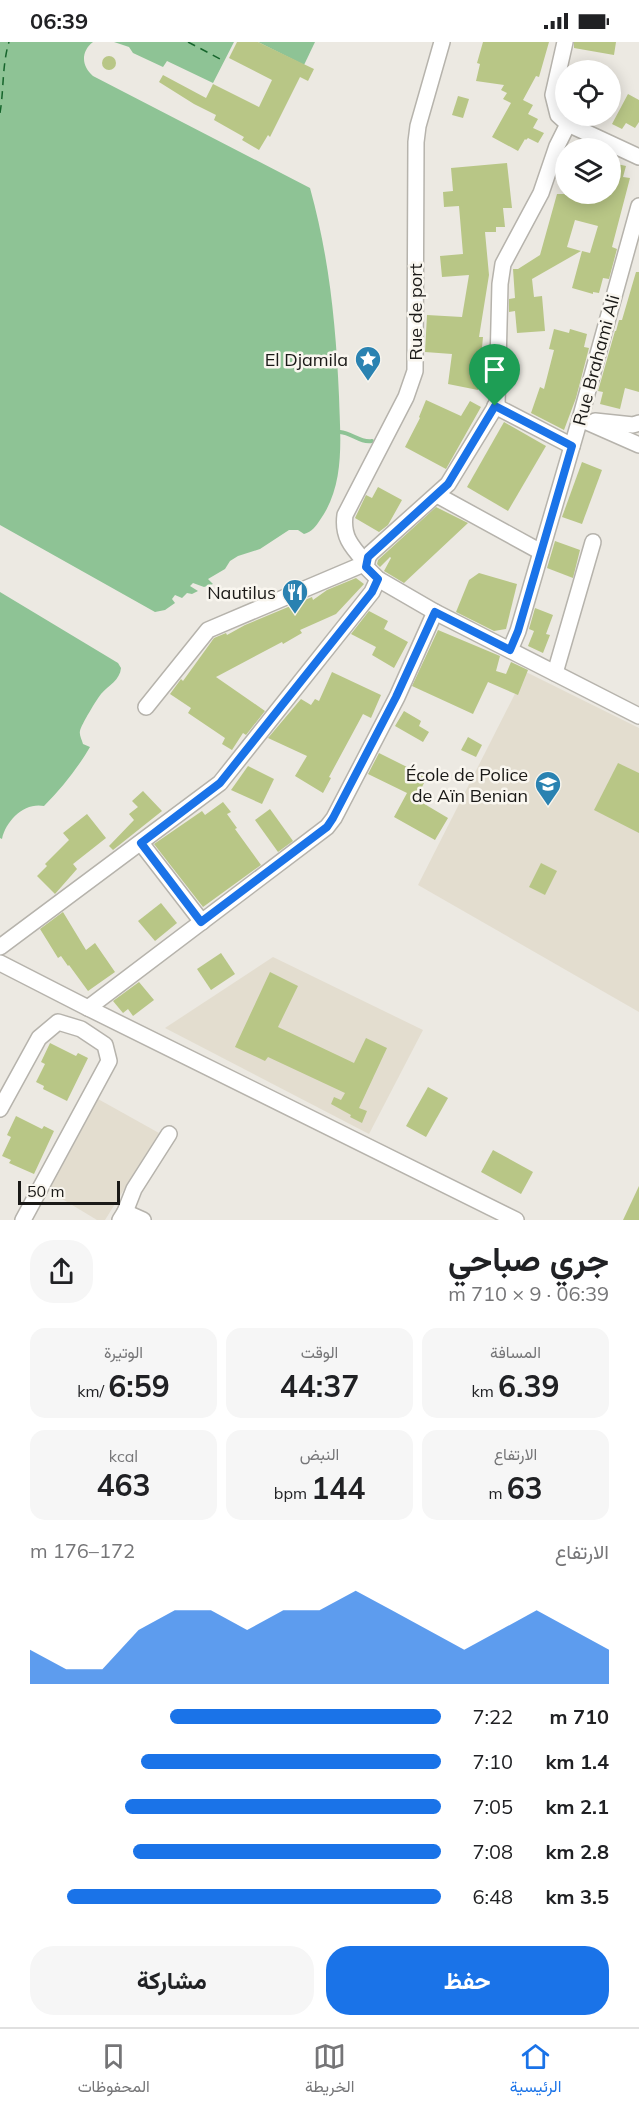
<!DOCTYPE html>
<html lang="ar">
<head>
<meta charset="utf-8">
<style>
	body { margin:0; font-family:Mulish,Vazirmatn,sans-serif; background:#f6f6f6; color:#202124; direction:rtl; height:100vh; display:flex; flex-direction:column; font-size:22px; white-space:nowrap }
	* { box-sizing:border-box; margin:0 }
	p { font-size:20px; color:#757577 }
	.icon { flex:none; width:33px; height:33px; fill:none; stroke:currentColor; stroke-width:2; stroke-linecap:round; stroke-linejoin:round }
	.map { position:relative; height:1178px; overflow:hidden; direction:ltr }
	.side { display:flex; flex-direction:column; background:#fff; flex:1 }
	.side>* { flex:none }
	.controls { position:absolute; left:555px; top:18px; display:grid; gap:12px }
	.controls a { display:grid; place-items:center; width:66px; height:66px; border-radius:50%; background:#fff; box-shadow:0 3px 15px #0003; font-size:30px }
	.scale { position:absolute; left:18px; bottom:15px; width:102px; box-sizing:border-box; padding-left:6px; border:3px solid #1a1917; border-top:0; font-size:16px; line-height:21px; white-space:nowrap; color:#1a1917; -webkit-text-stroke:4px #f9f6ef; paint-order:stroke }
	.pin { position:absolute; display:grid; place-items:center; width:51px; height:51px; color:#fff; margin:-62px -26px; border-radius:50% 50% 50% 0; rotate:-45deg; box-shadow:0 0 6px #0007 }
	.pin .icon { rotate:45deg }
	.round { display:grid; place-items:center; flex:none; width:63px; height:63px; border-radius:24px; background:#f6f6f6 }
	.head { display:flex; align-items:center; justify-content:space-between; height:102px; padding:0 30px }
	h1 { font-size:33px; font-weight:700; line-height:45px }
	.figures { display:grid; grid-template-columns:repeat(3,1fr); gap:9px; height:102px; padding:6px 30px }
	.figures div { display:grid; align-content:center; border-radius:15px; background:#f6f6f6; text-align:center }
	.figures b { font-size:30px; font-weight:700 }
	.figures small { font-size:16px; font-weight:400 }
	.figures p { font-size:16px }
	.chart { height:168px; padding:12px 30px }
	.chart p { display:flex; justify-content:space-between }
	.chart svg { width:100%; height:108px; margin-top:6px; fill:#1a73e8; opacity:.7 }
	.cta { display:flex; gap:12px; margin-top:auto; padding:12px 30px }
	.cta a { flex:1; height:69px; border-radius:24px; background:#1a73e8; color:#fff; font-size:24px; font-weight:700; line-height:69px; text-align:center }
	.cta a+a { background:#f6f6f6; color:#202124 }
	ul { padding:0 30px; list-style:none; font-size:20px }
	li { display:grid; grid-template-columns:96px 72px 1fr; align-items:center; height:45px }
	li i { height:15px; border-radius:8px; background:#1a73e8 }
	.status { display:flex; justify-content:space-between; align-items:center; height:42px; padding:0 30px; background:#fff; direction:ltr }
	.status svg { height:16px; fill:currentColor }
	.menu { display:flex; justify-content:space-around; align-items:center; height:84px; border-top:2px solid #e0e0e0; background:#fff; font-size:16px; color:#757577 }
	.menu a { display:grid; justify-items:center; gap:3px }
	.menu .selected { color:#1a73e8 }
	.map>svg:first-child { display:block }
</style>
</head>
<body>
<div class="status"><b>06:39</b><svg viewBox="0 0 49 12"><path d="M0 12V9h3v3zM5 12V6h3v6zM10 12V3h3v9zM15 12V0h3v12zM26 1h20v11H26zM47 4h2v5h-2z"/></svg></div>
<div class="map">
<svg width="639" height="1178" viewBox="0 0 639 1178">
	<rect width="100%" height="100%" fill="#ece9e2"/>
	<g fill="#e3ddcf">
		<path d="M526,630L639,686V970L418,843Z"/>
		<path d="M273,915L423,988L369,1092L165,986Z"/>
		<path d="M98,1057L159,1091L105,1178H97L49,1149Z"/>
	</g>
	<g fill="#8ec395">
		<path d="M0,0H93C80,10 82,25 93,34L310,146C329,214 336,283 339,354C340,394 346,442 320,478C316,484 312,490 304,492L298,488H289L260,507L238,514L230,519L225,527L208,537L213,542L204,545L193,541L190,544L198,549L192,552L187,551L182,556L175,553L172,557L175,561L165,568L155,570L0,483Z"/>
		<path d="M114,0H234L213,41L167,19L163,25L133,11L129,5Z"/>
		<path d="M258,0H315L304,23Z"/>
		<path d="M0,550L118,621L121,626C120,638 109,643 101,652C97,657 81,683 80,689C79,693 82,698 83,702L90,705C77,727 62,746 44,764C25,760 6,778 2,797L0,796Z"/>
	</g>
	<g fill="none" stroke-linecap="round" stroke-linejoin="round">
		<path stroke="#8ec395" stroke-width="4" d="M340,390C352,391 360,401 372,399"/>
		<g stroke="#16652c" stroke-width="1.5" stroke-dasharray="8 6" stroke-linecap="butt">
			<path d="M188,0L224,19"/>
			<path d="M0,71C4,47 2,23 9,0"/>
		</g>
	</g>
	<g fill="#b8c686">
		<path d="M237,0H258L314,27L308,39L300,35L270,95L268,93L259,108L242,98L244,95L214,78L216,73L194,62L159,40L163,33L206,56L213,42L259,65L272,38L229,16Z"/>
		<path d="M483,0H549L539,35L536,34L523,58L533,63L528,72L538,77L533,86L544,91L538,101L528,96L526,98L525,97L518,109L492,95L511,61L503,57L507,51L501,48L504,43L476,39L480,22L477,21Z"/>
		<path d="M574,0H616L614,13L574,6Z"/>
		<circle cx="109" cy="21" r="7"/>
		<path d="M628,52L639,58V80L635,86L626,81L622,87L612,82Z"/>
		<path d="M458,54L469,57L463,76L452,73Z"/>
		<path d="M507,121L512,166H503L505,185H496V190H485L489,233L479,295H483L478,348L448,342L452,312L425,310L427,273L462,275L469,233L442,235L440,214L463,212L459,164L444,165L443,150L453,149L451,126Z"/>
		<path d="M613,121L626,124L623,135L630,136L612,205L617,207L609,237L603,236L599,251L593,250V252L572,246L582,209L590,211L598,184L575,178L567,205L581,209L532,237L534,255L542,254L545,289L517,291L515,269L509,270V257L515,256L513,227H518L540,213L557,152H610V129Z"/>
		<path d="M636,230H639V350L625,346L620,367L600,362L603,350L598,349L615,289H616L619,278H622Z"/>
		<path d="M554,287L569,291L570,287L587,292L584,305L589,306L576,356L564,388L531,371L540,345L544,347L554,308L549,307Z"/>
		<path d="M426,358L461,374L470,359L481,365L446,427L405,405L420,376L419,375Z"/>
		<path d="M504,380L546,404L508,469L467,445Z"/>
		<path d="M582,420L602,428L582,482L562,475Z"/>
		<path d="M378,445L402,458L388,483L379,490L355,476L366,453L372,456Z"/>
		<path d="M436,465L468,481L404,541L384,529L391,516L390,515L380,525L377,522L378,518Z"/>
		<path d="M555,499L580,508L573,536L547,526Z"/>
		<path d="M479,531L517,542L506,587L494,589L456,570L469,538Z"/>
		<path d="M356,536L364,542L336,572L300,588L302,591L283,602L282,600L216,635L265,669L246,693L243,691L232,708L222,702L225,696L188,671L191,666L170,652L181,637L183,639L214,596L226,591L227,593L245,583L312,555L313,558L327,548Z"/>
		<path d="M535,566L553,573L546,592L550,593L543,611L528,604L534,589L529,587Z"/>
		<path d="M369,569L388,579L384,587L408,600L394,626L372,613L376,605L351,592Z"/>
		<path d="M438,588L500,614L496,629L506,632L511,620L528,628L518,653L488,640L473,672L412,644Z"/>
		<path d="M332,630L381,653L371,676L363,672L329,735L331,736L323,751L295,734L307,714L268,696L301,657L311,663L315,657L319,659Z"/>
		<path d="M404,669L421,679L419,684L429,690L423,700L395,684Z"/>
		<path d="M468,695L482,703L476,715L461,708Z"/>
		<path d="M379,711L419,731L420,729L428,733L416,757L448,776L435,798L394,775L407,751L368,732Z"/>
		<path d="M618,721L639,731V791L594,768Z"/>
		<path d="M248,724L274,737L262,762L231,748Z"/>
		<path d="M143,749L162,769L113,808L109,804L134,778L129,772L138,765L132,759Z"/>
		<path d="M223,760L231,770L227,772L237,786L235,787L261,823L203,865L154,802L202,769L205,773Z"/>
		<path d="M270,767L293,799L278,810L255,778Z"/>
		<path d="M87,772L106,796L73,822L77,827L55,852L37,834L47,824L45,822L69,798L63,791Z"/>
		<path d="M541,821L557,829L545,853L529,845Z"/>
		<path d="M161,861L177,881L155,899L138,879Z"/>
		<path d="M63,870L86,908L95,901L115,930L88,949L69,923L68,924L61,914L58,916L40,887Z"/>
		<path d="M221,911L235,932L211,948L197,927Z"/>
		<path d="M270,930L298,944L278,985L354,1021L366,996L387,1006L359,1066L367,1069L362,1081L350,1075L351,1073L331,1062L334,1055L341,1058L345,1051L268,1015L265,1019L235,1005Z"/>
		<path d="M139,940L154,958L133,974L128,967L123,971L113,959Z"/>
		<path d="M50,1001L76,1014L78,1011L88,1016L67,1059L43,1047L44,1044L36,1040L45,1022L41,1020Z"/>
		<path d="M428,1045L448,1056L426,1095L406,1084Z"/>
		<path d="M16,1074L42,1087L44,1084L54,1089L34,1132L9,1121L11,1118L2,1114L11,1095L7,1093Z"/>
		<path d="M493,1108L533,1130L521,1152L481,1130Z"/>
		<path d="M639,1144V1178H623Z"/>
	</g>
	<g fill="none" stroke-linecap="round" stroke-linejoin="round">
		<g stroke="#b6b3ac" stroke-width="18">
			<g id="minor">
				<path d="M565,0L553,53L558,73L568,82L639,115"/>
				<path d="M568,82L557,104L541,151L503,222L500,242L497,362L448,442L371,511L368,515L366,525L378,537L435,570L639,674"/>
				<path d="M495,364L572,404"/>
				<path d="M580,377L639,403"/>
				<path d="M595,379L633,383L639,381"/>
				<path d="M437,453L541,510"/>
				<path d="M510,608L518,589L580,377L639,164"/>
				<path d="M555,631L593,500"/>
				<path d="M146,665L208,588L366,521C352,505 342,495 345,473L406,355L415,329L416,100L418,84L442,0"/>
				<path d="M141,801L202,880"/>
				<path d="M0,905L220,741L372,550L378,537"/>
				<path d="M0,921L88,966L516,1178"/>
				<path d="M88,966L327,785L334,776L397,655L435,570"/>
				<path d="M0,1067L39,996L58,980L81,987L105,1003L109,1019L23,1178"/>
				<path d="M125,1170L143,1178"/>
				<path d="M120,1178L125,1170L134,1147L169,1092"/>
			</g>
		</g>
		<use href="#minor" stroke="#fff" stroke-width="15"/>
	</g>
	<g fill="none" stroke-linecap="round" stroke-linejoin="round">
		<g stroke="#fff" stroke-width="12">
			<path id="route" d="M495,364L572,404L518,589L510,608L435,570L396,655L333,776L327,785L201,880L141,801L220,741L372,550L378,537L366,525L368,515L448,442Z"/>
		</g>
		<use href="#route" stroke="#1a73e8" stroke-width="8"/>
	</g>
	<defs>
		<g id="sight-pin" transform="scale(1.35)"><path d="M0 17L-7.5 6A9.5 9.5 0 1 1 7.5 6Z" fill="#2a82b1" stroke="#f9f6ef"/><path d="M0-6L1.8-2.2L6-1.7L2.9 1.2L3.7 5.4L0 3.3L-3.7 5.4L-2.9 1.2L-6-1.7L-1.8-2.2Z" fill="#fff"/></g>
		<g id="restaurant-pin" transform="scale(1.35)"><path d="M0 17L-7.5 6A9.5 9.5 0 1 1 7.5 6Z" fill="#2a82b1" stroke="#f9f6ef"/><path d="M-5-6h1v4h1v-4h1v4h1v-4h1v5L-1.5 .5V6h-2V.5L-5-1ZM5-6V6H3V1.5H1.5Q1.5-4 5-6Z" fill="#fff"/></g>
		<g id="university-pin" transform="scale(1.35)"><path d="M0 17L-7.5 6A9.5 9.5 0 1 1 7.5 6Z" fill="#2a82b1" stroke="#f9f6ef"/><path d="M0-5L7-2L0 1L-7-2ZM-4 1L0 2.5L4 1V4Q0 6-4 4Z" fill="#fff"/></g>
	</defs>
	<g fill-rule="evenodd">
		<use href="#sight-pin" x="368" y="317"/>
		<use href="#restaurant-pin" x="295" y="550"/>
		<use href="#university-pin" x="548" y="742"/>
	</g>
	<g text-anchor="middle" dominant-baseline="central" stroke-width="5" stroke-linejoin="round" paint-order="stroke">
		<g font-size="18" fill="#1a1917" stroke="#f9f6ef">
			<text transform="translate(415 270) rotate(-90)">Rue de port</text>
			<text transform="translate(596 318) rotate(-75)">Rue Brahami Ali</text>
		</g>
		<g font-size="18" fill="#1a1917" stroke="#f9f6ef" text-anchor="end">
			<text x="348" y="317">El Djamila</text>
			<text x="276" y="550">Nautilus</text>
			<text x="528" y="732">École de Police<tspan x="528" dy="21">de Aïn Benian</tspan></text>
		</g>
	</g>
</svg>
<div class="controls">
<a><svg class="icon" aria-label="locate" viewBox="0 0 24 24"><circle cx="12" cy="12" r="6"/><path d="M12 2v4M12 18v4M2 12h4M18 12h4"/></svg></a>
<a><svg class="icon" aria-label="layers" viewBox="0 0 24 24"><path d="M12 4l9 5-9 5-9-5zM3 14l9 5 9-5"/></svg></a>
</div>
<div class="scale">50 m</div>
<div class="pin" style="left:495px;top:364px;background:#1e9e55"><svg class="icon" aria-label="arrive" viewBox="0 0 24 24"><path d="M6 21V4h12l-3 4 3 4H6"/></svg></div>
</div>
<section class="side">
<div class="head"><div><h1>جري صباحي</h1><p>06:39 · 9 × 710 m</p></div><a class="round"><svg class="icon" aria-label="share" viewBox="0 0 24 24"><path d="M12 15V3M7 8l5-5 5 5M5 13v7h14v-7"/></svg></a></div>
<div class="figures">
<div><p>المسافة</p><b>6.39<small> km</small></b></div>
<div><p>الوقت</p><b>44:37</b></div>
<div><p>الوتيرة</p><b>6:59<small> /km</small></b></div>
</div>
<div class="figures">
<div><p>الارتفاع</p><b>63<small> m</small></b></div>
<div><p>النبض</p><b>144<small> bpm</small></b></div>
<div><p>kcal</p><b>463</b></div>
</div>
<div class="chart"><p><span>الارتفاع</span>172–176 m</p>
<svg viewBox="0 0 160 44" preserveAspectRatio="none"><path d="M0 44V30L10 38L20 38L30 22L40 14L50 14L60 22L70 14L80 14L90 6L100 14L110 22L120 30L130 22L140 14L150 22L160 30V44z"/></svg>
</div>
<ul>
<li><b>710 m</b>7:22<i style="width:66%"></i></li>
<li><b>1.4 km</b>7:10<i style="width:73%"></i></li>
<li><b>2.1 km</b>7:05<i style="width:77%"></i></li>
<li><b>2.8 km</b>7:08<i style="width:75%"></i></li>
<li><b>3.5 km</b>6:48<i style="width:91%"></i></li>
</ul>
<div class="cta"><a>حفظ</a><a>مشاركة</a></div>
</section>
<nav class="menu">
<a class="selected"><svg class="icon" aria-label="home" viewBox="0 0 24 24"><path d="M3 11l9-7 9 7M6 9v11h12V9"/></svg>الرئيسية</a>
<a><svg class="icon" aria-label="map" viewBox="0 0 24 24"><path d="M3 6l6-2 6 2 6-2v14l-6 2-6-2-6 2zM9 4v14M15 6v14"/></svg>الخريطة</a>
<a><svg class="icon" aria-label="saved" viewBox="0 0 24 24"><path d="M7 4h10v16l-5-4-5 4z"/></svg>المحفوظات</a>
</nav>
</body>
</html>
